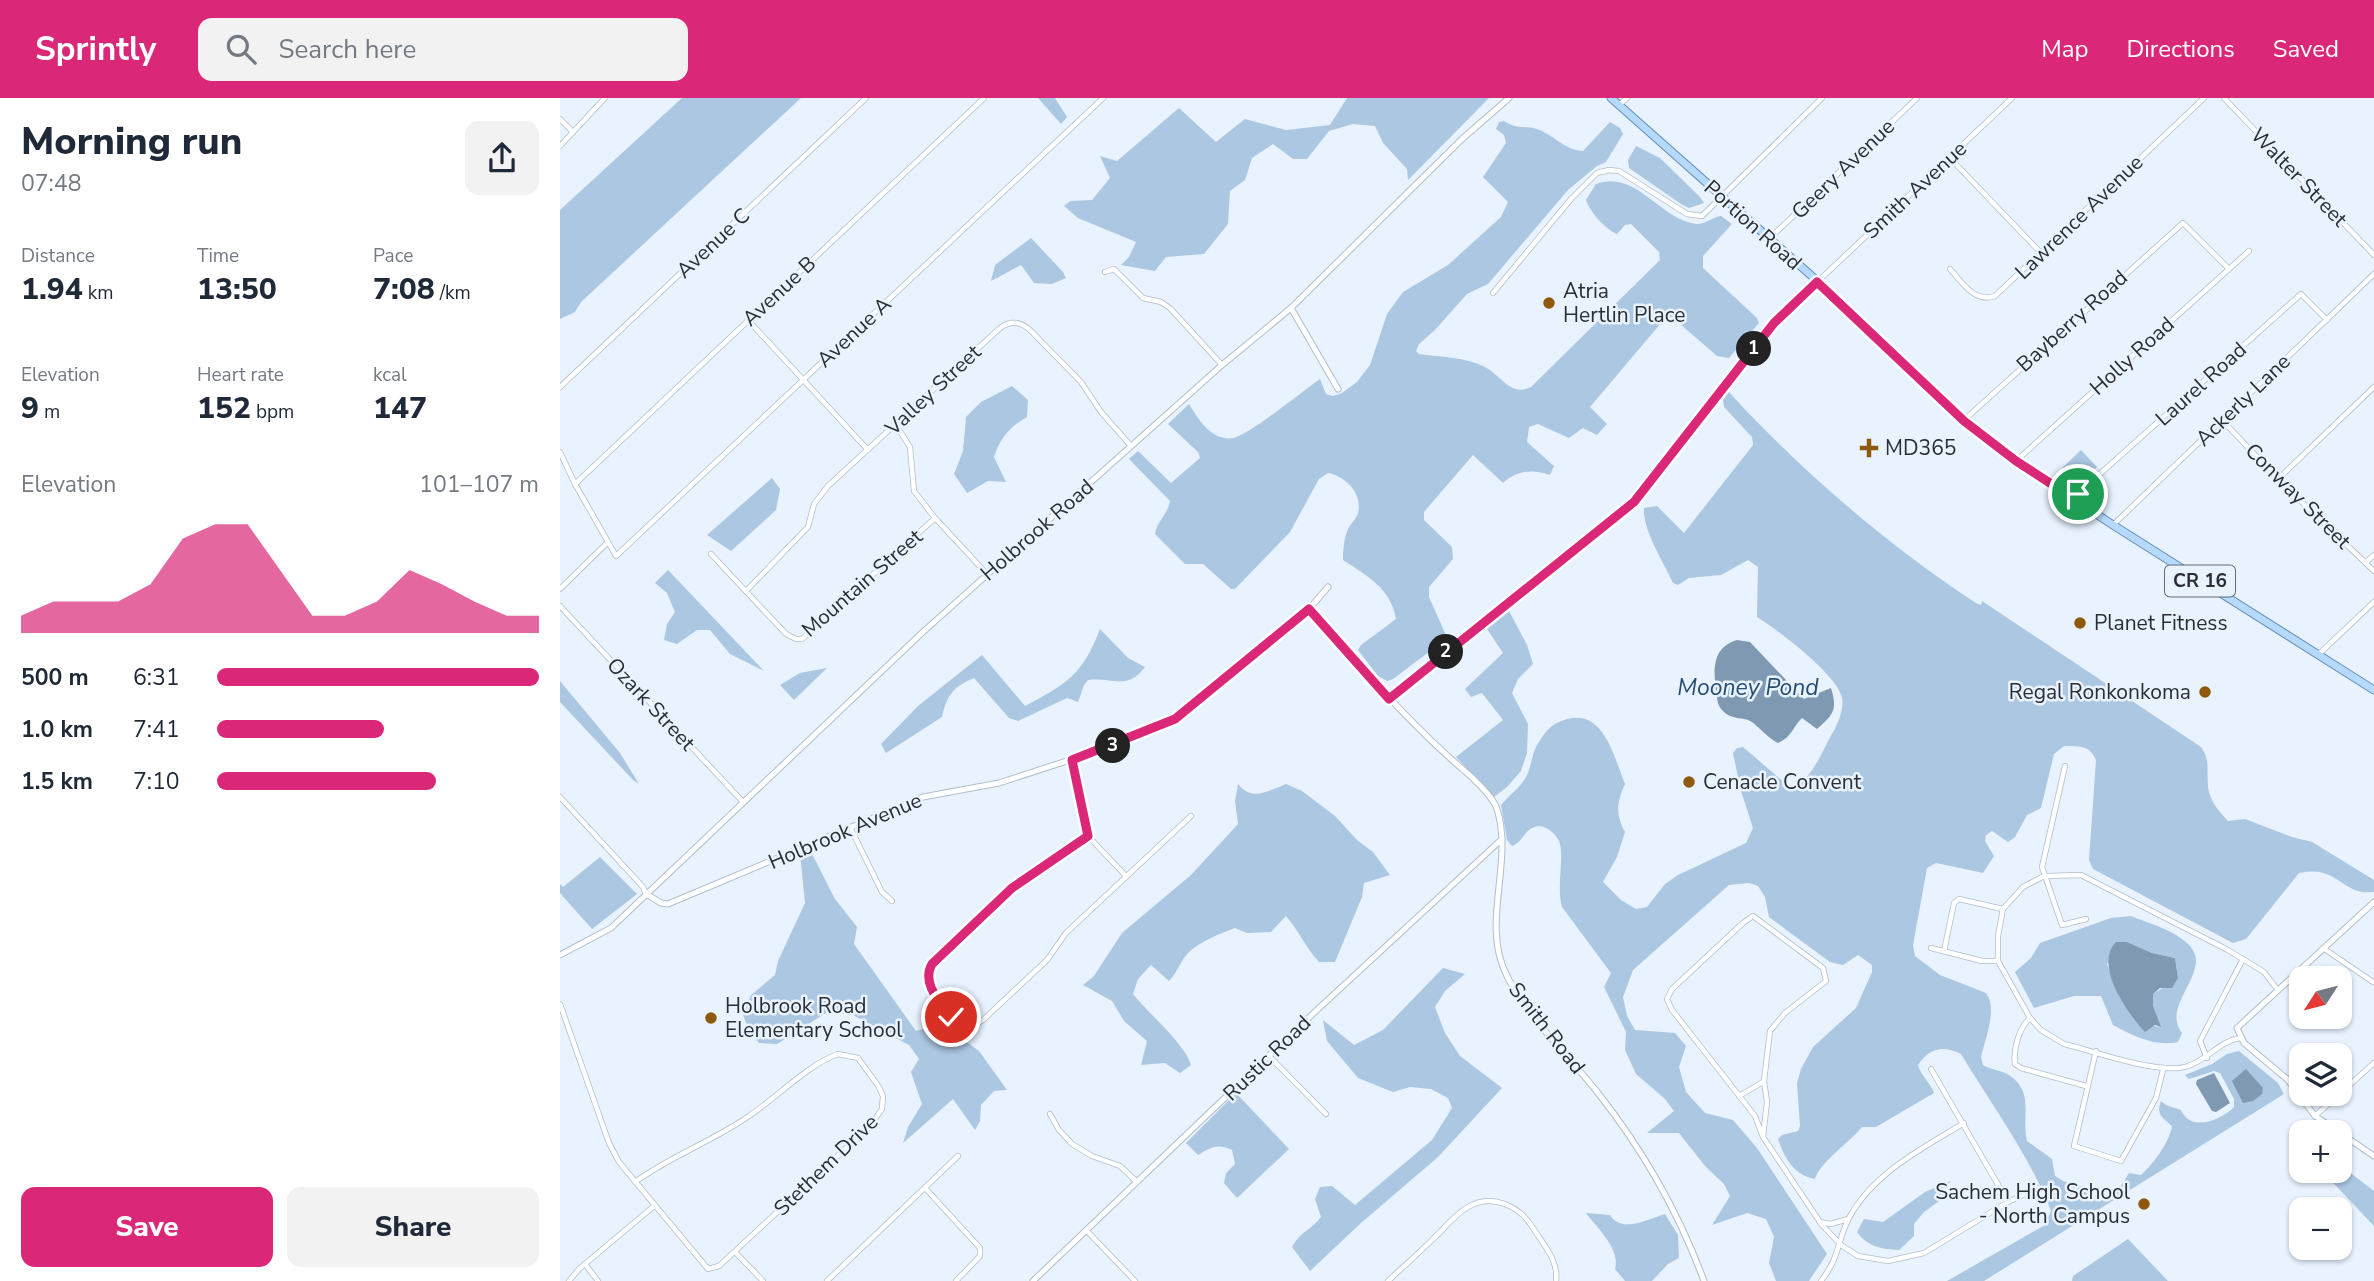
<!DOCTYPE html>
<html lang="en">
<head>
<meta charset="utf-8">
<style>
	body { margin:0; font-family:"Nunito Sans",sans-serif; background:#f2f2f3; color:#1f2937; height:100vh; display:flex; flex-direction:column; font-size:26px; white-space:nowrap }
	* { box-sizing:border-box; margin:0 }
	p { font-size:23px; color:#747a83 }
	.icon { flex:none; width:38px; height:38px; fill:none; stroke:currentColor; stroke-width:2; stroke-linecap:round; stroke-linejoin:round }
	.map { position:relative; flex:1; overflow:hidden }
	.sheet { display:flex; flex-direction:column; background:#fff; width:560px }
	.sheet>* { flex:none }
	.needle { width:46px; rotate:234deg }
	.fabs { position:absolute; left:1729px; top:868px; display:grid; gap:14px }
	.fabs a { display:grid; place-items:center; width:63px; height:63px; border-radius:14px; background:#fff; box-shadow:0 2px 5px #0004; font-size:35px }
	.pin { position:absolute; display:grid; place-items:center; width:60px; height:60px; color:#fff; margin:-30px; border:4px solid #fff; border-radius:50%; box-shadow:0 2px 7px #0007 }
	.km { position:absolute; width:35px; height:35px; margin:-18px; border-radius:50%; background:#222; color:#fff; font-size:19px; line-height:35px; text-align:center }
	.round { display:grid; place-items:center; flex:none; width:74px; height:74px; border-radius:14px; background:#f2f2f3 }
	.summary { display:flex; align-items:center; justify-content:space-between; height:119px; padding:0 21px }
	h1 { font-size:38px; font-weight:800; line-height:52px }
	.stats { display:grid; grid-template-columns:repeat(3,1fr); gap:10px; height:119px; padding:7px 21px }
	.stats div { display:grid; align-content:center }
	.stats b { font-size:30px; font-weight:800 }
	.stats small { font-size:19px; font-weight:400 }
	.stats p { font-size:19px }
	.chart { height:196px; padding:14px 21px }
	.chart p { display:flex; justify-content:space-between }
	.chart svg { width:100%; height:126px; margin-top:7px; fill:#db2777; opacity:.7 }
	.cta { display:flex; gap:14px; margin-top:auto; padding:14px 21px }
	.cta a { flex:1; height:80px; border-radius:14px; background:#db2777; color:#fff; font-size:28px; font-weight:800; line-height:80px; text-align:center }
	.cta a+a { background:#f2f2f3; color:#1f2937 }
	ul { padding:0 21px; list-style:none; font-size:23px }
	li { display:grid; grid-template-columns:112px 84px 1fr; align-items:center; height:52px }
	li i { height:18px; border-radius:9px; background:#db2777 }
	header { display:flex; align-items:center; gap:42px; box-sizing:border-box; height:98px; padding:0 35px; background:#db2777; color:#fff }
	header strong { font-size:33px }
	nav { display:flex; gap:38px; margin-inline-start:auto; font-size:24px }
	.search { width:490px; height:63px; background:#f2f2f3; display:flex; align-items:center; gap:18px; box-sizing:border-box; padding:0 24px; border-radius:14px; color:#747a83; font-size:26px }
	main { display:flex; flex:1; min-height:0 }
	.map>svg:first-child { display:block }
</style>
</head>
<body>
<header>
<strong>Sprintly</strong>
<div class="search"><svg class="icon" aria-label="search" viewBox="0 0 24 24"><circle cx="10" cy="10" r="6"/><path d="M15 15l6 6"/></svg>Search here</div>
<nav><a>Map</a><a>Directions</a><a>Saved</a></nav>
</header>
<main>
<section class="sheet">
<div class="summary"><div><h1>Morning run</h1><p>07:48</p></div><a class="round"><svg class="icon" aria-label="share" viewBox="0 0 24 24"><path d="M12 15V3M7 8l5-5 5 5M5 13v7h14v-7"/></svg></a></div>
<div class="stats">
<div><p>Distance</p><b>1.94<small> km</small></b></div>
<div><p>Time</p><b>13:50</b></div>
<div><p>Pace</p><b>7:08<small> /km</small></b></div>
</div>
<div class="stats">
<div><p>Elevation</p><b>9<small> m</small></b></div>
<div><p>Heart rate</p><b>152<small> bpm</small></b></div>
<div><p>kcal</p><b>147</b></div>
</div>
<div class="chart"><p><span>Elevation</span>101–107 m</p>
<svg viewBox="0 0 160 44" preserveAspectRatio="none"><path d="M0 44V38L10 33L20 33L30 33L40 27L50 11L60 6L70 6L80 22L90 38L100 38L110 33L120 22L130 27L140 33L150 38L160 38V44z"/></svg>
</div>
<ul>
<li><b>500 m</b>6:31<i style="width:100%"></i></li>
<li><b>1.0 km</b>7:41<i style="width:52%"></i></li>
<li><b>1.5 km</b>7:10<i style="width:68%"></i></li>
</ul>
<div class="cta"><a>Save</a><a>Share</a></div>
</section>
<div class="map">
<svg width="1814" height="1183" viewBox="0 0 1814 1183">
	<rect width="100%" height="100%" fill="#e8f3ff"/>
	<g fill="#acc7e2" fill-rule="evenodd">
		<path d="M122,0H241L21,204L15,214L0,221V112Z"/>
		<path d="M478,0H495L507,19L501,26Z"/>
		<path d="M787,0H929L848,82L847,71L823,45L815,28L793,26L769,33L747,61H733L713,46L692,60L685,82L670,93L668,126L644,156L606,159L595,173L561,167L569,159L576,144L518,120L504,108L510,103L532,102L550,80L540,58L557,63L619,10L656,44L685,21L726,32L770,27Z"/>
		<path d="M944,23C958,32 964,27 977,31C994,37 1006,53 1023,53L1050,24L1060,30L1063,36L1046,64L1037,68L1008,92L928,186L907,196L875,232L859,246L856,253L859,256C880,259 906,259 925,269C942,278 950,299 971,289L1100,162L1099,154L1071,126L1065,127L1057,136C1045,131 1030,114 1026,102L1036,86C1076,71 1099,121 1136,126C1144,127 1153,119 1161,118L1172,126L1143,158V170L1197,220L1199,225L1169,260L1157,258L1112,219L1107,218L1030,309L1047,326L1037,337L1023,330L1009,340L978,326L969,329L967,344L994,368L990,377C973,371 957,372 943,385L913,357L864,414V422L892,449L893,461L869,489V499L885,535L882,544L833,581L827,583L818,578L798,552L801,547L836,521C831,490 807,478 783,462C783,451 784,439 789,429C792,425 797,419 798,415C803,395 785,378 768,375L759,381L730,434L675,491H671L643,466H625L595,436C597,423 608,416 610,403L569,361L578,353L611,385L640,360L638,354L608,326L629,306C638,321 652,344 674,340C690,336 743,293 760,281L766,296L773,298L782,295L797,284L810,267L827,216L843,194L888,167L941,119L948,104L923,79L946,45L944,37L936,31L939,24Z"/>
		<path d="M1076,48L1100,60L1139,98L1144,105L1129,110L1121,106L1069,70L1068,62Z"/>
		<path d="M471,140L503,174L506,180L492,186L474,185L461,167L431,183L435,167Z"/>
		<path d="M452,288L468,302L467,319C450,328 440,341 434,359L446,384L428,383L407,395L394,376L403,353L406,319L421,304Z"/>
		<path d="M1168,293C1240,372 1326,446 1416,505L1421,507L1422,503L1641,649C1652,664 1645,676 1649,694C1652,706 1660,714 1668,723L1685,721L1732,739L1752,744L1814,782V794C1781,798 1779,766 1739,775L1686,841L1673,845L1533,771L1529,762L1536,662C1529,646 1520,649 1504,648L1494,656L1481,710L1467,717L1455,739L1448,744L1432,733L1426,737L1425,743L1434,758L1423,775L1376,765L1367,770L1353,847L1355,858L1380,877L1426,895C1438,911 1425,941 1421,959L1423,967C1431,972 1441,972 1449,977C1475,995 1461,1017 1467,1043L1492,1061L1495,1078L1503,1083L1529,1090L1528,1098L1537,1101H1549L1557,1094L1569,1075L1581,1077C1594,1065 1609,1045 1612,1028C1602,1019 1596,1017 1601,1003L1606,1007L1621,1012C1631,1035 1661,1022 1674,1009V1001L1660,975L1654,973L1629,981L1625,977L1652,966L1667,956L1679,953L1718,985L1724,996L1424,1183H1387L1485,1127L1491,1113C1472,1062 1430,1004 1401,956C1383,947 1369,950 1358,967C1361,978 1370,984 1374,995L1316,1029H1302C1289,1045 1260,1064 1255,1081C1234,1077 1225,1061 1218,1041L1222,1037L1238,1033L1240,1028L1237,985L1241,971L1253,949L1296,910L1312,874V867L1298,857L1283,867L1270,864L1209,819L1205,799L1198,788L1189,785L1169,787L1073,872L1063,899L1067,918L1075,932L1115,935L1126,948L1119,969L1126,994L1145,1015L1173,1022L1197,1050L1267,1156L1249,1183H1216L1209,1165L1214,1139L1206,1121L1187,1115L1152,1127L1170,1098L1164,1086L1145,1068L1119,1035H1087L1114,1013L1105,1001L1076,976L1065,952L1066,934L1044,889L1051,875L1002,809C996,789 1005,757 999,743C995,734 982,724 972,730C964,734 962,744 952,748L947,742L941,707C948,698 960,690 966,679C972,668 972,653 979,644C986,632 993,625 1007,621C1044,611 1054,659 1065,686C1057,704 1055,716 1065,734L1057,759L1043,784L1061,802L1076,811L1087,809L1105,786L1118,777L1186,745L1193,730L1181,693L1173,655L1177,650L1183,649L1233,692C1251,678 1257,665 1267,645C1274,633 1285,614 1282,600C1278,577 1218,532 1197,519L1198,469L1188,462L1161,477L1129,480L1118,487L1113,485C1104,465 1082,431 1084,410L1097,408L1124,435L1193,347L1192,339L1164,309L1163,302Z"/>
		<path d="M1521,352L1537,369L1516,390L1497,375Z"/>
		<path d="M212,380L220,391L216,412L171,453L147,437Z"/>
		<path d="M108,472L204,573L170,556L150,532H137L117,546L104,542L107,526L115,514L107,495L95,485Z"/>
		<path d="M948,511L967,547L973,566L958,581L952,595L968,626L967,655L961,673L947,689L934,699L896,659L943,622L922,595L911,599L905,591L943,555L925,528Z"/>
		<path d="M540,531L568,560L585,569C567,593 553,579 528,582L524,587L518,604L507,600L458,623L449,620L414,580C393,589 387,597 382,619L326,655L321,646L358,608L422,557L465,608C507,586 523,576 540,531Z"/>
		<path d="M267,570L234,602L220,587L240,575Z"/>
		<path d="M0,583L60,655L79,686L73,682L0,604Z"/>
		<path d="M678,686C692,704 708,693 726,686L742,693L775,718L797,742L813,754L830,777L804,785L802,799L775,864H759C746,850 739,833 726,818L711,834L687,835L675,830C659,836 641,843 629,854C621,862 617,875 609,883L591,867L578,881L573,896C588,915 626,947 631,967L620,975L605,965L581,967L587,943L564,923L552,903L523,887L534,878L562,835L631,777L678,726L675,703Z"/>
		<path d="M240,756H252L275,801L297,829L294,846L356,933L376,927L393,941L408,945L419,953L447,992L434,993L421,1007L420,1023L415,1032L393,1001L343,1045L348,1029L362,1006L351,974L359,961L349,947L291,916L266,915L217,946L199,945L189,932L183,917L191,897L215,877L218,863L245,805Z"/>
		<path d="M40,759L77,796L32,831L0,795V786L3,789Z"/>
		<path d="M1571,818C1590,826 1615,832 1630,848C1653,874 1600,907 1622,935L1618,944C1594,949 1574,938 1553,927L1541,898H1514L1474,910L1455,874L1471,860L1480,845L1551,820ZM1567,844L1592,855L1615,860L1618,880L1593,896L1592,908L1600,929L1577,925C1575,917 1568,913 1564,905C1557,892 1552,880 1547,866Z"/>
		<path d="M883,870L905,876L885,893L875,909L885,935L900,958L942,990L878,1059L801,1125L750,1173L732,1149C740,1134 751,1132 761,1119L755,1101L760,1089L772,1088L795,1107L872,1042L892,1010L888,1000L871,991L850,989L833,994L798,980L767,943L763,922L794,947L823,932Z"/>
		<path d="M676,995L729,1051L677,1100L664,1085L666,1075L675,1066L672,1052C658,1045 651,1049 638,1057L626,1045Z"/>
		<path d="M1780,1067L1814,1093V1128L1762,1073H1780Z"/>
		<path d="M1390,1083L1386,1098L1364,1114L1354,1126V1138L1339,1152C1321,1151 1308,1149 1297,1134L1304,1121L1323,1124L1365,1094Z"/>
		<path d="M1026,1115L1050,1117C1062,1136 1088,1121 1105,1116L1118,1137L1119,1160L1108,1166L1092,1183H1065L1055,1171C1061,1151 1037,1130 1026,1115Z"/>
		<path d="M1568,1141L1608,1183H1512L1513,1178Z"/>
	</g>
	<g fill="#8099b3">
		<path d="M1177,542L1190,544L1244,601L1271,590C1278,612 1273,617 1257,631L1242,620C1232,630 1232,639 1218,645C1208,640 1201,631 1192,624C1183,618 1172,623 1162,612C1157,607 1157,599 1156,592C1153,570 1153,549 1177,542Z"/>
		<path d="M1556,844H1567L1592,855L1615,860L1618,880L1612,890H1600L1593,896V908L1601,929L1595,927L1585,934C1568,916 1533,867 1556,844Z"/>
		<path d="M1686,971L1703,990L1702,996L1693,1003L1683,1005L1672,983Z"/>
		<path d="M1654,975L1670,1005L1656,1014L1652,1013L1636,986L1637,982Z"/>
	</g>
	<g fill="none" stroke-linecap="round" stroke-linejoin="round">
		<g stroke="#b2bdc8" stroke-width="6">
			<g id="minor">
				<path d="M1664,0L1814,157"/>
				<path d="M1059,7L1067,0"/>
				<path d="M0,21L13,34"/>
				<path d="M0,48L45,0"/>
				<path d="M1390,60L1480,154"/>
				<path d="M1210,140L1357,0"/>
				<path d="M1390,171C1403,185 1414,205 1435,198L1644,0"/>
				<path d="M545,174L554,171L583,200L601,204L610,210L662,267"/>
				<path d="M933,195L1011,101L1037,75L1049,72L1059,73L1127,116L1142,118L1262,0"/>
				<path d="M188,222L308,352"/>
				<path d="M0,289L306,0"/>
				<path d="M1404,322L1623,125L1669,171"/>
				<path d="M1662,322L1718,381L1814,473"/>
				<path d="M336,327L350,349L354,393L375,420L427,476"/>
				<path d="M0,354L15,386L56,458L543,0"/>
				<path d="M1456,363L1689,153"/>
				<path d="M1718,381L1814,289"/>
				<path d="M15,386L424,0"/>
				<path d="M1513,400L1741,196L1767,222"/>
				<path d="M1553,427L1814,176"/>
				<path d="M151,456L226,536L236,541H242L375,420"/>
				<path d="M1806,464L1814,457"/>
				<path d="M0,491L47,445"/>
				<path d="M186,493L248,429L254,406L268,388L440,230C452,221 462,224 472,234L521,284L541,314L571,348"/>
				<path d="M0,508L183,704"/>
				<path d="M1759,556L1814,504"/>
				<path d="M829,601L1074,403L1214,225L1452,0"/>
				<path d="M512,662L528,738L565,777"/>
				<path d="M1505,668L1482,769L1502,827L1526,821"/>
				<path d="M0,699L83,789L86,796"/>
				<path d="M290,729L322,794L332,803"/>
				<path d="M528,738L452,790L372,866C369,871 367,876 368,882C369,889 375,896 379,902C389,918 403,936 423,922L487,862L506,835L631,718"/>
				<path d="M1371,850L1422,863H1438"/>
				<path d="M1763,850L1813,884"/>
				<path d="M1384,853L1394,805L1399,801L1443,811"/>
				<path d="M0,906L49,1045L59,1064L148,1171L159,1168L310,1028L322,1011L323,998L319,989L298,960L278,956C249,966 216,1000 189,1018C153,1043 111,1058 75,1084"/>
				<path d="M1470,920C1459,930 1453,951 1455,966L1461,970L1526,988"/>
				<path d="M1680,940C1660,943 1647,962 1628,968C1600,978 1535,953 1504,946L1481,932L1470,920L1438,863V838L1443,811L1463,789L1484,778L1521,777L1668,852L1704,874L1717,891"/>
				<path d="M1536,953L1514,1048L1561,1063L1596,1000L1603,972"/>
				<path d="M709,958L766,1016"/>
				<path d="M1647,960L1640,943L1683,861"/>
				<path d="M1371,971L1448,1104"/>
				<path d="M1179,998L1203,984"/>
				<path d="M490,1016L499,1032L512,1046L532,1058L560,1068L577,1084"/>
				<path d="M1755,1018L1814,965"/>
				<path d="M1203,1039L1195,1018L1112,912L1107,901L1112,891L1183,825L1193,818L1263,870L1266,883L1225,915L1210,933L1204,983L1207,1004L1203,1039L1262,1127L1281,1147L1298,1158L1328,1163L1364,1155L1448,1104L1477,1090"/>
				<path d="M366,1091L420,1150V1158L396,1183"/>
				<path d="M1260,1124L1271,1126L1288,1121"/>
				<path d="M527,1133L575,1183"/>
				<path d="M175,1154L203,1183"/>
				<path d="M25,1166L38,1183"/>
				<path d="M9,1183L19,1171L94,1108"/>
				<path d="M267,1183L398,1058"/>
				<path d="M828,1183C843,1169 858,1156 872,1142C884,1131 894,1117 908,1109C932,1095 960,1108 973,1130C983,1146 999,1163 996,1183"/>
				<path d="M1261,1183C1280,1159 1277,1143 1289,1120C1313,1075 1363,1050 1404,1025"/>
			</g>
		</g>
		<g stroke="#b2bdc8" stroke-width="7">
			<g id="tertiary">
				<path d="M731,210L778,291"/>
				<path d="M749,511C798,565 844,620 899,668C910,677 933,698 937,711C954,765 920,826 947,878C968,920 1009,958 1038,995C1083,1052 1119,1115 1144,1183"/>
				<path d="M86,796L101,805L108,806L363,699L439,685L553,648L615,621L749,511L768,489"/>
				<path d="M0,857L51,830L364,533L662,267L731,210L902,41L949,0"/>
				<path d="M1779,1034L1755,1018L1727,981L1684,945L1677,930L1814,804"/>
				<path d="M1780,1035L1814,1058"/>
				<path d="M473,1183L758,911L942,741"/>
			</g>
		</g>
		<g stroke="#668eb5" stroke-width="9">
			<path id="primary" d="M1051,0L1272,196L1413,331L1456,363L1553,427L1814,592"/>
		</g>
		<use href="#minor" stroke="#fff" stroke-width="4.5"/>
		<use href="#tertiary" stroke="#fff" stroke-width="5"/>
		<use href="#primary" stroke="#b6dafd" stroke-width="7"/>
	</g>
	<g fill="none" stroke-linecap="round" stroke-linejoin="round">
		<g stroke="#fff" stroke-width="14">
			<path id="route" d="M391,919C380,904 361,885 372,866L452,790L528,738L512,662L615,621L749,511L829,601L1074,404L1214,225L1257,184L1404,323L1456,363L1513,400L1518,396"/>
		</g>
		<use href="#route" stroke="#db2777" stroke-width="9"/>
	</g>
	<g fill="#8e590a" stroke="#e8f3ff" stroke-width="2.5">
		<circle cx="989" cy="205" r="7"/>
		<path d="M1305.5 339.5h7v7h7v7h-7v7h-7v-7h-7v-7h7z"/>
		<circle cx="1520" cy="525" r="7"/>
		<circle cx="1645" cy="594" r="7"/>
		<circle cx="1129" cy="684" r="7"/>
		<circle cx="151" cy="920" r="7"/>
		<circle cx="1584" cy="1106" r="7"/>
	</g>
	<g text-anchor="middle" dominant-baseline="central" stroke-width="5" stroke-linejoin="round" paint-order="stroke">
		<rect fill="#e8f3ff" stroke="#636970" stroke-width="2" x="1605" y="467.5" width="70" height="31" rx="5"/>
		<g font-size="19" font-weight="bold" fill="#2a2e32">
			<text x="1640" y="483">CR 16</text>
		</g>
		<g font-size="21" fill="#2a2e32" stroke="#e8f3ff">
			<text transform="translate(1283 71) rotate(-44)">Geery Avenue</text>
			<text transform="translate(1739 79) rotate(46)">Walter Street</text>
			<text transform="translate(1355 92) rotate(-43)">Smith Avenue</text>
			<text transform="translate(1519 119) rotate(-44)">Lawrence Avenue</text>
			<text transform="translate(1193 127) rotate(42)">Portion Road</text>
			<text transform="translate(153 145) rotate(-43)">Avenue C</text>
			<text transform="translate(219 193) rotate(-43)">Avenue B</text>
			<text transform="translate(1512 223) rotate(-42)">Bayberry Road</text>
			<text transform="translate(294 234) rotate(-43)">Avenue A</text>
			<text transform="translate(1572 258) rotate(-42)">Holly Road</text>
			<text transform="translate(1641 286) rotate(-42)">Laurel Road</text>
			<text transform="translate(373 292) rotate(-43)">Valley Street</text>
			<text transform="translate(1683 302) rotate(-44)">Ackerly Lane</text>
			<text transform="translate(1738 398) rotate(45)">Conway Street</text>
			<text transform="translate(477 432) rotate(-41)">Holbrook Road</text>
			<text transform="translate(302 485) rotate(-41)">Mountain Street</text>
			<text transform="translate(91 606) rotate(47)">Ozark Street</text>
			<text transform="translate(285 733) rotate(-23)">Holbrook Avenue</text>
			<text transform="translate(987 930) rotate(52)">Smith Road</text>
			<text transform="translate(707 960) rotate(-44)">Rustic Road</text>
			<text transform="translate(266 1067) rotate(-44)">Stethem Drive</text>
		</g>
		<g font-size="21" fill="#2a2e32" stroke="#e8f3ff" text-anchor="start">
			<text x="1003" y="193">Atria<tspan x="1003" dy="24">Hertlin Place</tspan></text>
			<text x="1325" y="350">MD365</text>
			<text x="1534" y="525">Planet Fitness</text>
			<text x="1631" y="594" text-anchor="end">Regal Ronkonkoma</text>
			<text x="1143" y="684">Cenacle Convent</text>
			<text x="165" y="908">Holbrook Road<tspan x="165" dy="24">Elementary School</tspan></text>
			<text x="1570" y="1094" text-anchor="end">Sachem High School<tspan x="1570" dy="24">- North Campus</tspan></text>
		</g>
		<g font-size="23" font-style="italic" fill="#254d72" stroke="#e8f3ff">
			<text x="1188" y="589">Mooney Pond</text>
		</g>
	</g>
</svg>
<div class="fabs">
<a><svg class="needle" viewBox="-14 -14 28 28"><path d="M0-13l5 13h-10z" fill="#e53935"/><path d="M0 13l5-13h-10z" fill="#747a83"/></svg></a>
<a><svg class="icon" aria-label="layers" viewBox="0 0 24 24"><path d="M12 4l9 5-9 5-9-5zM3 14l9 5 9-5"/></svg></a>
<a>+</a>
<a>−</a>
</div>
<div class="pin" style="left:1518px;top:396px;background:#1e9e55"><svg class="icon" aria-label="arrive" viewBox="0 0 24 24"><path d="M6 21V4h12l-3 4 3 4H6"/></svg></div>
<div class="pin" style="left:391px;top:919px;background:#d93025"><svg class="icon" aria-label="check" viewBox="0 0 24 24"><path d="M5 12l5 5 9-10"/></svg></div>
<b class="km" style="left:1194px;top:251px">1</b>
<b class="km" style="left:886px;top:554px">2</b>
<b class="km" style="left:553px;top:648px">3</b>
</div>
</main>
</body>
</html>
